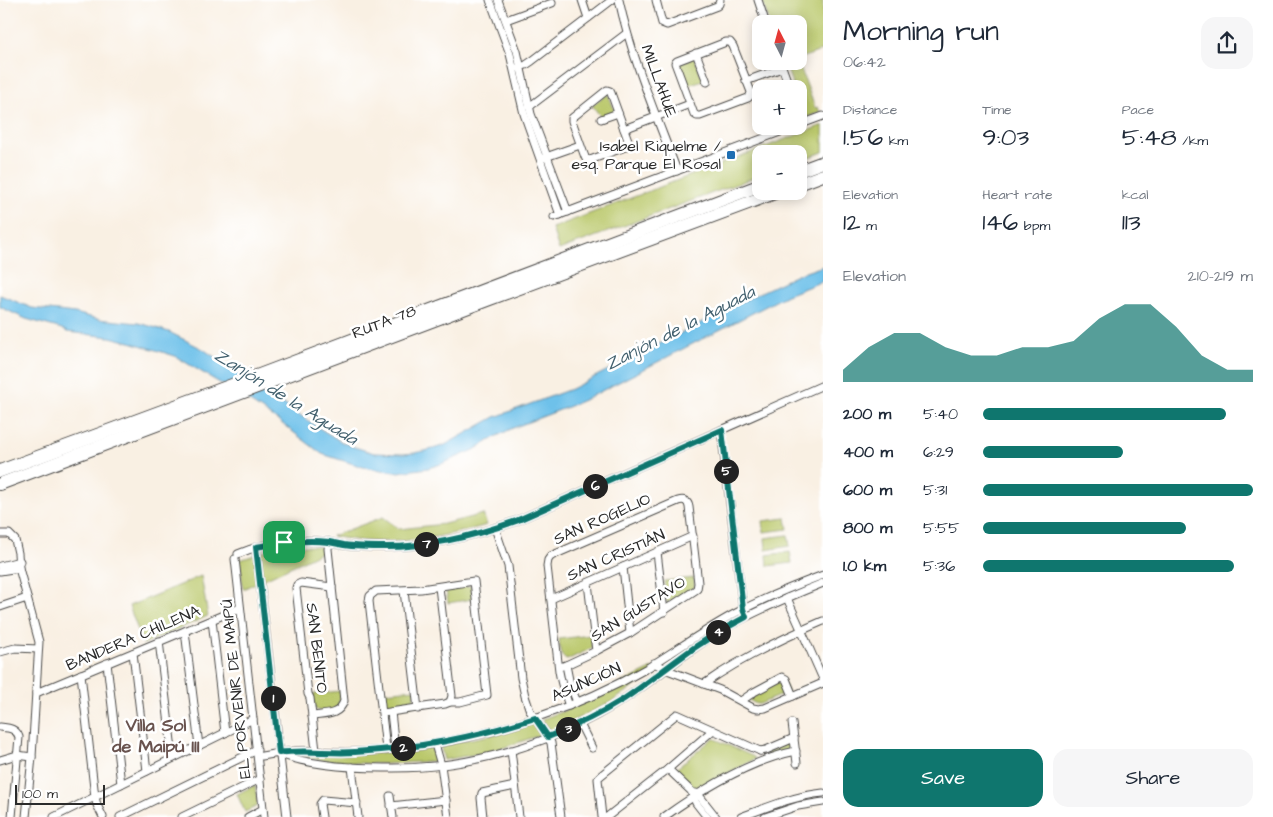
<!DOCTYPE html>
<html lang="en">
<head>
<meta charset="utf-8">
<style>
	body { margin:0; font-family:"Architects Daughter",sans-serif; background:#f6f6f7; color:#1f2937; height:100vh; display:flex; flex-direction:column; font-size:19px; white-space:nowrap }
	* { box-sizing:border-box; margin:0 }
	p { font-size:16px; color:#747a83 }
	.icon { flex:none; width:28px; height:28px; fill:none; stroke:currentColor; stroke-width:2; stroke-linecap:round; stroke-linejoin:round }
	.map { position:relative; flex:1; overflow:hidden }
	.drawer { display:flex; flex-direction:column; background:#fff; width:450px }
	.drawer>* { flex:none }
	.needle { width:32px; rotate:354deg }
	.controls { position:absolute; left:752px; top:15px; display:grid; gap:10px }
	.controls a { display:grid; place-items:center; width:55px; height:55px; border-radius:10px; background:#fff; box-shadow:0 2px 12px #0003; font-size:25px }
	.scale { position:absolute; left:15px; bottom:12px; width:90px; box-sizing:border-box; padding-left:5px; border:2px solid #2b2b2b; border-top:0; font-size:14px; line-height:18px; white-space:nowrap; color:#2b2b2b; -webkit-text-stroke:4px #fff; paint-order:stroke }
	.pin { position:absolute; display:grid; place-items:center; width:42px; height:42px; color:#fff; margin:-21px; border-radius:10px; box-shadow:0 2px 8px #0006 }
	.km { position:absolute; width:25px; height:25px; margin:-12px; border-radius:50%; background:#222; color:#fff; font-size:14px; line-height:25px; text-align:center }
	.round { display:grid; place-items:center; flex:none; width:52px; height:52px; border-radius:15px; background:#f6f6f7 }
	.summary { display:flex; align-items:center; justify-content:space-between; height:85px; padding:0 20px }
	h1 { font-size:28px; font-weight:600; line-height:38px }
	.stats { display:grid; grid-template-columns:repeat(3,1fr); gap:8px; height:85px; padding:5px 20px }
	.stats div { display:grid; align-content:center }
	.stats b { font-size:25px; font-weight:600 }
	.stats small { font-size:14px; font-weight:400 }
	.stats p { font-size:14px }
	.chart { height:140px; padding:10px 20px }
	.chart p { display:flex; justify-content:space-between }
	.chart svg { width:100%; height:90px; margin-top:5px; fill:#0f766e; opacity:.7 }
	.action { display:flex; gap:10px; margin-top:auto; padding:10px 20px }
	.action a { flex:1; height:58px; border-radius:15px; background:#0f766e; color:#fff; font-size:20px; font-weight:600; line-height:58px; text-align:center }
	.action a+a { background:#f6f6f7; color:#1f2937 }
	ul { padding:0 20px; list-style:none; font-size:16px }
	li { display:grid; grid-template-columns:80px 60px 1fr; align-items:center; height:38px }
	li i { height:12px; border-radius:6px; background:#0f766e }
	main { display:flex; flex:1; min-height:0 }
	.map>svg:first-child { display:block }
</style>
</head>
<body>
<main>
<div class="map">
<svg width="823" height="817" viewBox="0 0 823 817">
	<rect width="100%" height="100%" fill="#fff"/>
	<filter id="ink" filterUnits="userSpaceOnUse"><feTurbulence type="fractalNoise" baseFrequency=".02" numOctaves="2"/><feDisplacementMap in="SourceGraphic" scale="10" xChannelSelector="R" yChannelSelector="G"/><feConvolveMatrix kernelMatrix="1 2 1 2 8 2 1 2 1" color-interpolation-filters="sRGB"/></filter>
	<filter id="wash" filterUnits="userSpaceOnUse"><feTurbulence type="fractalNoise" baseFrequency=".0096" numOctaves="4" result="noise"/><feDisplacementMap in="SourceGraphic" scale="20" xChannelSelector="R" yChannelSelector="G"/><feGaussianBlur stdDeviation="1.12" result="paint"/><feColorMatrix in="noise" values="0 0 0 0 0 0 0 0 0 0 0 0 0 0 0 0 0 1.4 0 .05"/><feComposite in="paint" operator="in"/></filter>
	<g filter="url(#wash)">
		<rect width="100%" height="100%" fill="#f9f0e3"/>
		<g fill="#bac86a" stroke="#727a4a">
			<path d="M762,0H823V50L799,59V24H770Z"/>
			<path d="M694,57L703,80L688,85L680,64Z"/>
			<path d="M784,61H798L815,108L818,107L820,112L808,117C799,108 799,102 799,89H794Z"/>
			<path d="M608,94L615,111L601,117L592,105Z"/>
			<path d="M823,125V152L799,161V154H761V175L559,250L552,228Z"/>
			<path d="M483,514L487,525C437,539 384,548 332,536L383,517L399,529L444,524Z"/>
			<path d="M786,518L788,529L764,532L763,521Z"/>
			<path d="M788,535L790,546L766,550L765,538Z"/>
			<path d="M297,546H314L323,547L324,551L243,589L240,560L265,551Z"/>
			<path d="M790,552L792,563L768,566L767,555Z"/>
			<path d="M201,576L208,616L143,644L129,606Z"/>
			<path d="M694,578L695,587L667,604L664,581Z"/>
			<path d="M471,586L473,599L448,603L446,590Z"/>
			<path d="M591,635L592,648L567,660C559,657 560,647 559,639Z"/>
			<path d="M653,668L656,671L613,701L550,732L542,719L569,709Z"/>
			<path d="M779,681L784,683L788,692L760,704H756L749,700L757,693Z"/>
			<path d="M414,689V705L389,709L386,707L384,692Z"/>
			<path d="M340,691V699L338,707C331,711 322,713 315,709L313,694Z"/>
			<path d="M533,722L543,734L494,751L444,760L440,745L496,734Z"/>
			<path d="M713,738L754,757L755,759L696,790H695L677,772L676,769Z"/>
			<path d="M792,741L793,749L767,756L766,753Z"/>
			<path d="M431,746L436,761L385,764L332,762L296,755L379,753Z"/>
			<path d="M255,785L258,806L245,812L237,794Z"/>
		</g>
		<path fill="#6ec1ea" stroke="#4c768a" d="M823,266V281L787,295L768,305L586,399L565,408L513,428L497,436L474,450L441,464L428,468L399,472L381,470L363,467L322,454L280,422L233,391L175,356L130,342L110,337L67,332L62,329L26,319L0,307V295L32,308L75,313L98,319L138,323L150,326L169,332L203,349L319,428L342,442L351,446L374,453L403,454L415,453L433,449L445,445L495,417L571,389L759,293L797,275Z"/>
	</g>
	<g filter="url(#ink)">
		<g fill="none" stroke-linecap="round" stroke-linejoin="round">
			<g stroke="#4a4947" stroke-width="9">
				<g id="street">
					<path d="M490,0L510,54L524,114L560,215"/>
					<path d="M498,0L517,51L531,114L568,212"/>
					<path d="M582,0L588,18"/>
					<path d="M619,0C632,59 656,115 677,171"/>
					<path d="M656,0L662,23L667,25L717,6L719,4L720,0"/>
					<path d="M758,0L766,24"/>
					<path d="M506,20L552,3"/>
					<path d="M726,42H730L733,46L751,92L750,96L748,98L700,116H697L694,114L675,63L677,61Z"/>
					<path d="M696,53L707,82"/>
					<path d="M780,61L790,89"/>
					<path d="M517,68L526,65L532,61L612,0"/>
					<path d="M746,81L782,68"/>
					<path d="M607,90L610,91L611,93L628,140V144L625,147L590,160L586,159L585,157L572,121V118Z"/>
					<path d="M529,107L627,33"/>
					<path d="M799,111L803,123"/>
					<path d="M601,119L618,113"/>
					<path d="M799,125L823,116"/>
					<path d="M624,129L690,104"/>
					<path d="M543,158L580,145"/>
					<path d="M554,217L796,126"/>
					<path d="M721,430L743,609L745,613"/>
					<path d="M495,528L508,566L521,678L525,696L530,711L548,737L551,743L561,817"/>
					<path d="M0,534H9L15,540L18,553L19,568L39,642L32,757L26,817"/>
					<path d="M256,547L287,817"/>
					<path d="M657,552L664,612"/>
					<path d="M238,554C266,542 299,539 328,542C333,543 338,544 343,545C357,547 372,547 385,547C430,547 474,536 516,521L823,385"/>
					<path d="M235,559L264,817"/>
					<path d="M0,566L20,561"/>
					<path d="M623,567L630,633"/>
					<path d="M0,571L19,568"/>
					<path d="M588,583L596,651"/>
					<path d="M439,587L452,696L450,702"/>
					<path d="M404,591L418,709"/>
					<path d="M787,598L823,679"/>
					<path d="M551,599L693,536"/>
					<path d="M0,607L27,598"/>
					<path d="M212,620L225,733"/>
					<path d="M185,631L199,746"/>
					<path d="M159,641L173,758"/>
					<path d="M0,652L15,648L38,649"/>
					<path d="M133,653L147,771"/>
					<path d="M107,663L121,784"/>
					<path d="M654,663L670,671L720,690L753,708L758,709L765,708L823,683"/>
					<path d="M566,665L570,685L577,702"/>
					<path d="M559,667L566,665L596,651L630,633L697,589L698,583L689,507C688,501 684,499 678,501L551,556L548,560L547,566L559,671C561,684 565,694 569,706"/>
					<path d="M81,674L95,797L97,805L103,817"/>
					<path d="M704,684C741,658 781,639 823,621"/>
					<path d="M36,693L240,608"/>
					<path d="M741,701L754,692L782,677L786,679L793,696"/>
					<path d="M391,712L395,749"/>
					<path d="M383,713L445,704L450,702H460L487,695L474,581L421,589L376,591L370,596L369,601L386,749"/>
					<path d="M312,716C325,714 339,716 344,701L328,549L329,542"/>
					<path d="M792,723L797,763"/>
					<path d="M580,724L592,748"/>
					<path d="M0,727C8,728 16,728 19,737L12,817"/>
					<path d="M435,744L441,765L448,817"/>
					<path d="M511,750L519,817"/>
					<path d="M316,751L310,698L308,694L296,588L297,585L301,583L332,587"/>
					<path d="M760,751L766,750L794,738"/>
					<path d="M280,754C312,766 350,768 384,768C468,770 554,744 624,699C657,678 687,651 720,631C753,612 788,597 823,583"/>
					<path d="M262,756C273,754 285,752 296,751C315,750 334,753 353,752C414,750 477,738 535,718C574,705 613,688 649,667C678,649 706,629 736,613C764,598 794,586 823,575"/>
					<path d="M0,760L17,755L32,757"/>
					<path d="M352,767L358,817"/>
					<path d="M668,769L691,791L696,803L707,817"/>
					<path d="M696,793L698,794L716,817"/>
					<path d="M390,796L393,817"/>
					<path d="M391,806L446,800"/>
					<path d="M54,817L253,719"/>
					<path d="M120,817L257,750"/>
					<path d="M182,817L260,779"/>
					<path d="M248,817L263,809"/>
					<path d="M322,817L320,804L323,800L357,803"/>
					<path d="M483,817L481,798L482,793L515,786"/>
					<path d="M602,817L598,779L599,777L677,714L760,751"/>
					<path d="M607,817L668,769L713,730"/>
					<path d="M664,817C700,791 751,760 796,751"/>
					<path d="M741,817C768,807 794,796 823,793"/>
					<path d="M765,817L798,806L823,802"/>
				</g>
			</g>
			<g stroke="#4a4947" stroke-width="14">
				<g id="highway">
					<path d="M799,171L823,162"/>
					<path d="M799,184L823,175"/>
					<path d="M0,471L262,374L761,185"/>
					<path d="M0,484L490,299L780,191"/>
				</g>
			</g>
			<use href="#street" stroke="#fff" stroke-width="7"/>
			<use href="#highway" stroke="#fff" stroke-width="12"/>
		</g>
	</g>
	<g fill="none" stroke-linecap="round" stroke-linejoin="round" filter="url(#ink)">
		<g stroke="#fff" stroke-width="10">
			<path id="route" d="M722,430L743,609L746,617C723,629 701,642 680,658C662,671 644,686 624,699C600,714 575,726 548,737L535,718C474,738 419,748 355,752C330,754 305,749 279,753L256,547C280,543 304,539 329,542C334,543 339,544 344,545C357,547 372,547 386,547C431,547 474,536 516,521Z"/>
		</g>
		<use href="#route" stroke="#0f766e" stroke-width="6"/>
	</g>
	<rect fill="#1f6fb2" stroke="#fff" stroke-width="2" x="726" y="150" width="10" height="10" rx="2.5"/>
	<g text-anchor="middle" dominant-baseline="central" stroke-width="5" stroke-linejoin="round" paint-order="stroke">
		<g font-size="16" fill="#2b2b2b" stroke="#fff">
			<text transform="translate(659 81) rotate(70)">MILLAHUE</text>
			<text transform="translate(384 322) rotate(-21)">RUTA 78</text>
			<text transform="translate(602 519) rotate(-24)">SAN ROGELIO</text>
			<text transform="translate(616 555) rotate(-24)">SAN CRISTIÁN</text>
			<text transform="translate(638 609) rotate(-32)">SAN GUSTAVO</text>
			<text transform="translate(133 638) rotate(-23)">BANDERA CHILENA</text>
			<text transform="translate(317 648) rotate(83)">SAN BENITO</text>
			<text transform="translate(586 682) rotate(-24)">ASUNCIÓN</text>
			<text transform="translate(236 689) rotate(-96)">EL PORVENIR DE MAIPÚ</text>
		</g>
		<g font-size="16" fill="#2b2b2b" stroke="#fff" text-anchor="end">
			<text x="721" y="146">Isabel Riquelme /<tspan x="721" dy="18">esq. Parque El Rosal</tspan></text>
		</g>
		<g font-size="18" font-style="italic" fill="#42606e" stroke="#fff">
			<text transform="translate(680 328) rotate(-27)">Zanjón de la Aguada</text>
			<text transform="translate(286 397) rotate(32)">Zanjón de la Aguada</text>
		</g>
		<g font-size="18" font-weight="bold" fill="#69534f" stroke="#fff">
			<text x="156" y="725">Villa Sol<tspan x="156" dy="21">de Maipú III</tspan></text>
		</g>
	</g>
</svg>
<div class="controls">
<a><svg class="needle" viewBox="-14 -14 28 28"><path d="M0-13l5 13h-10z" fill="#e53935"/><path d="M0 13l5-13h-10z" fill="#747a83"/></svg></a>
<a>+</a>
<a>−</a>
</div>
<div class="scale">100 m</div>
<div class="pin" style="left:284px;top:542px;background:#1e9e55"><svg class="icon" aria-label="arrive" viewBox="0 0 24 24"><path d="M6 21V4h12l-3 4 3 4H6"/></svg></div>
<b class="km" style="left:273px;top:698px">1</b>
<b class="km" style="left:403px;top:748px">2</b>
<b class="km" style="left:568px;top:729px">3</b>
<b class="km" style="left:718px;top:632px">4</b>
<b class="km" style="left:726px;top:471px">5</b>
<b class="km" style="left:595px;top:486px">6</b>
<b class="km" style="left:426px;top:544px">7</b>
</div>
<section class="drawer">
<div class="summary"><div><h1>Morning run</h1><p>06:42</p></div><a class="round"><svg class="icon" aria-label="share" viewBox="0 0 24 24"><path d="M12 15V3M7 8l5-5 5 5M5 13v7h14v-7"/></svg></a></div>
<div class="stats">
<div><p>Distance</p><b>1.56<small> km</small></b></div>
<div><p>Time</p><b>9:03</b></div>
<div><p>Pace</p><b>5:48<small> /km</small></b></div>
</div>
<div class="stats">
<div><p>Elevation</p><b>12<small> m</small></b></div>
<div><p>Heart rate</p><b>146<small> bpm</small></b></div>
<div><p>kcal</p><b>113</b></div>
</div>
<div class="chart"><p><span>Elevation</span>210–219 m</p>
<svg viewBox="0 0 160 44" preserveAspectRatio="none"><path d="M0 44V38L10 27L20 20L30 20L40 27L50 31L60 31L70 27L80 27L90 24L100 13L110 6L120 6L130 17L140 31L150 38L160 38V44z"/></svg>
</div>
<ul>
<li><b>200 m</b>5:40<i style="width:90%"></i></li>
<li><b>400 m</b>6:29<i style="width:52%"></i></li>
<li><b>600 m</b>5:31<i style="width:100%"></i></li>
<li><b>800 m</b>5:55<i style="width:75%"></i></li>
<li><b>1.0 km</b>5:36<i style="width:93%"></i></li>
</ul>
<div class="action"><a>Save</a><a>Share</a></div>
</section>
</main>
</body>
</html>
